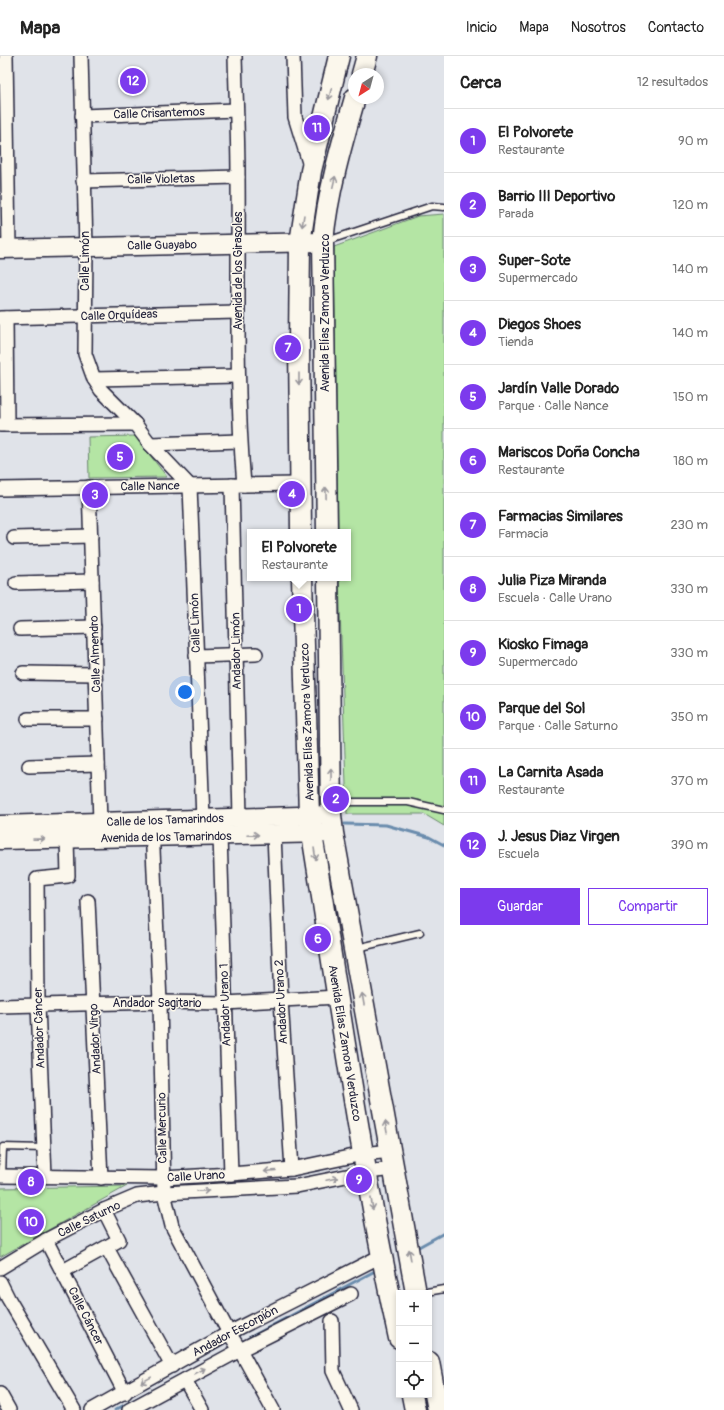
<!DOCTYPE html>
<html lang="es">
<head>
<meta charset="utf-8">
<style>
	:root { --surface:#fff; --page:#f6f6f6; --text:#222; --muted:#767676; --line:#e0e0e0; --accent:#7c3aed }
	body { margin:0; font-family:Pangolin,sans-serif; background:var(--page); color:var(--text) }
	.controls { position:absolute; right:12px; bottom:12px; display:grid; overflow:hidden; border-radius:0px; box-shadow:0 2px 6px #0003 }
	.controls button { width:36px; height:36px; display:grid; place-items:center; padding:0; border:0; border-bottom:1px solid var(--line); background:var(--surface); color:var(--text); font:20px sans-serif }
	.compass { position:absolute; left:348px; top:12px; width:36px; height:36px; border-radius:50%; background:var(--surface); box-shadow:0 2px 6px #0003; rotate:216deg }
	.you { position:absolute; left:185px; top:636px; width:14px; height:14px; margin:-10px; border:3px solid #fff; border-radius:50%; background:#1a73e8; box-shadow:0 0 0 6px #1a73e833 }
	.badge { display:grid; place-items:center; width:26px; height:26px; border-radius:50%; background:var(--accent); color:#fff; font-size:13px; font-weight:700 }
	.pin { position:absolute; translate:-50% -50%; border:2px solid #fff; box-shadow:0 1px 4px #0006 }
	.popup { position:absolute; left:247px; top:473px; width:104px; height:52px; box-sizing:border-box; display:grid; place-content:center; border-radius:0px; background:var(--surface); filter:drop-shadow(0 1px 3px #0005); font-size:13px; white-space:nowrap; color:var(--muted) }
	.popup b { font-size:15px; color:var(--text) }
	.popup::after { content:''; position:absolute; left:50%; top:100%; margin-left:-8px; border:8px solid transparent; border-top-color:var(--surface) }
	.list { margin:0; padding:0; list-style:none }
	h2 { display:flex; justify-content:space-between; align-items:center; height:52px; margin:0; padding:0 16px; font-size:17px }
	h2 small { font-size:13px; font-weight:400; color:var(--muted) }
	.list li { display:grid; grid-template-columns:26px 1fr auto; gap:12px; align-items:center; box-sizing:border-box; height:64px; padding:0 16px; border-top:1px solid var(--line) }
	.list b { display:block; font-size:15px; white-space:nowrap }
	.list p { margin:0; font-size:13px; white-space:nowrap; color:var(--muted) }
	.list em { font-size:13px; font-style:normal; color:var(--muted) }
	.actions { display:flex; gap:8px; padding:12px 16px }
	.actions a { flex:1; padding:9px 0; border:1px solid var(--accent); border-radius:0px; text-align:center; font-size:14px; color:var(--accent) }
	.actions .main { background:var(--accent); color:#fff }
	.icon { flex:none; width:22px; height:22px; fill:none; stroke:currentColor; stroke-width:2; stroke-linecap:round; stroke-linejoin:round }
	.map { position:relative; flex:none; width:444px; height:1354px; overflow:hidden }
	header { display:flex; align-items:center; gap:24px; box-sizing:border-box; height:56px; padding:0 20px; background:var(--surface); border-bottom:1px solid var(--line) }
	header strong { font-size:19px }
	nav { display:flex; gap:22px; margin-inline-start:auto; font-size:14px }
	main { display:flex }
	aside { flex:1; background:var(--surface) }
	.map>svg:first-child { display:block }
</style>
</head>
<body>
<header>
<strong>Mapa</strong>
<nav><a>Inicio</a><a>Mapa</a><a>Nosotros</a><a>Contacto</a></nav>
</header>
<main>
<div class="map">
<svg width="444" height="1354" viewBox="0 0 444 1354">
	<rect width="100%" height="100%" fill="#e0e3e9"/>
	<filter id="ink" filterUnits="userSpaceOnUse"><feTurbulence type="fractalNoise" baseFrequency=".025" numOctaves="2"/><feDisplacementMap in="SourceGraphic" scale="8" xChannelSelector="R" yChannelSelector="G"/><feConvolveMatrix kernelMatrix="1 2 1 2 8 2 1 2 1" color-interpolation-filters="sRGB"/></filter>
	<g filter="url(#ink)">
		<g fill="#b4e5a4" stroke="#6b8470">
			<path d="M444,158V770L424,758H347L339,522H348V476H338L334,191L418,160Z"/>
			<path d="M135,380L167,421L89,422L88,381Z"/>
			<path d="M127,1130L0,1201V1132Z"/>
		</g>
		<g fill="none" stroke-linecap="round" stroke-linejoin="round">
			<g stroke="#6a8cad" stroke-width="3">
				<path d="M345,768L386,769L429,781L444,789"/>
				<path d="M415,1193L444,1177"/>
				<path d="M249,1282L373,1216"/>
				<path d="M115,1354L168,1326"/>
			</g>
			<defs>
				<g id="lane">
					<path d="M327,185L432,150L444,151"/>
					<path d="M334,746H408L444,754"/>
					<path d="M357,892L420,877"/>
					<path d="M2,1120L3,1091L44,1092"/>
					<path d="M421,1237L444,1233"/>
				</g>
				<g id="street">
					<path d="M6,0L9,193"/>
					<path d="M81,0L86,191L85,298L94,323L101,334L135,368L150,388L190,430L203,763"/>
					<path d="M235,0C236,40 238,81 238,121C239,224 235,326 244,429"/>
					<path d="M293,0L295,61L311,113"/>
					<path d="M82,60L236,54"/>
					<path d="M83,125L238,121"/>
					<path d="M0,262L237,256"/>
					<path d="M6,262L7,369"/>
					<path d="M94,323L238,320"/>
					<path d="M0,369L135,368"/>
					<path d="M150,388L240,385"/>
					<path d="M232,429L240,762"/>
					<path d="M89,431L100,766"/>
					<path d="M0,433L299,428"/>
					<path d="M14,482L91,480"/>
					<path d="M16,527L92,525"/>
					<path d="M20,573L94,571"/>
					<path d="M196,600L256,598"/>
					<path d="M23,617L95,618"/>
					<path d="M28,663H97"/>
					<path d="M29,710L98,708"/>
					<path d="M152,772L160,946L164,1137L172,1170L229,1277L240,1294L273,1354"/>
					<path d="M274,778L281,944L292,1113"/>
					<path d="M220,780L231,1118"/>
					<path d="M88,845L101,1122"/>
					<path d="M0,950L160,946L225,947L338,941"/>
					<path d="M0,1120L163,1122L231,1118L292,1113L363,1098L391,1095"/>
					<path d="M45,1120L38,949L37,823L68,820L67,783"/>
					<path d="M46,1184L125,1337"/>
					<path d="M107,1192L172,1310"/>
					<path d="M0,1212L46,1184L104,1154L137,1140L164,1137L297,1130L366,1116L395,1113"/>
					<path d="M63,1215L119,1184L104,1154"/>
					<path d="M0,1226L8,1242L74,1354"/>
					<path d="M332,1265L333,1315L351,1354"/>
					<path d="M185,1324L202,1354"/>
					<path d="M0,1338L9,1354"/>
					<path d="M92,1354L229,1277L381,1200"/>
					<path d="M129,1354L240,1294L351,1238"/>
				</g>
				<g id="secondary">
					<path d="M0,193L323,186"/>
					<path d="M0,769L331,759"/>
					<path d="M0,784L325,777"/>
				</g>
				<g id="primary">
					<path d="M362,18L367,0"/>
					<path d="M301,476L299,287L300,187L311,115L339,0"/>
					<path d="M327,476L323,186C327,139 342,87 355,42"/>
					<path d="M302,522L309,759L312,778C339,946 362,1115 399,1282"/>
					<path d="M328,522L331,759L333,777L416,1237"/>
					<path d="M429,1306L438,1354"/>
					<path d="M412,1339L415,1354"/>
				</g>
			</defs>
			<use href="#lane" stroke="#22223b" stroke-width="9"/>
			<use href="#street" stroke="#22223b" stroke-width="16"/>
			<use href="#secondary" stroke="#22223b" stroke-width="21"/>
			<use href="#primary" stroke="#22223b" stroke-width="23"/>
			<use href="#lane" stroke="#fbf7ec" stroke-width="6"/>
			<use href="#street" stroke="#fbf7ec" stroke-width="13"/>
			<use href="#secondary" stroke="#fbf7ec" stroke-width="18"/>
			<use href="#primary" stroke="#fbf7ec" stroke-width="20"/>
		</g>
		<defs><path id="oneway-shaft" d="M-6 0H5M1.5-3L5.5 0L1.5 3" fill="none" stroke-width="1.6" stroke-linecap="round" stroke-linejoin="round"/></defs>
		<g stroke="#99979c">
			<use href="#oneway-shaft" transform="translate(330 38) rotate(104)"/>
			<use href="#oneway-shaft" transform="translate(334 126) rotate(-77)"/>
			<use href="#oneway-shaft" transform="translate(303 165) rotate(99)"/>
			<use href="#oneway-shaft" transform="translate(299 323) rotate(90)"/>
			<use href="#oneway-shaft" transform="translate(326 437) rotate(-91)"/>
			<use href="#oneway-shaft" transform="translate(331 718) rotate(-91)"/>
			<use href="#oneway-shaft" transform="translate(253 779) rotate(-2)"/>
			<use href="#oneway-shaft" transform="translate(39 783) rotate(-1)"/>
			<use href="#oneway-shaft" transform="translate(315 798) rotate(81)"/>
			<use href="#oneway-shaft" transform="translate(363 943) rotate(-100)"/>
			<use href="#oneway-shaft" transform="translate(386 1071) rotate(-100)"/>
			<use href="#oneway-shaft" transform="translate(270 1115) rotate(175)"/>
			<use href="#oneway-shaft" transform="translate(332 1123) rotate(-12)"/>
			<use href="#oneway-shaft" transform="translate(203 1135) rotate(-3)"/>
			<use href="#oneway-shaft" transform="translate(372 1148) rotate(80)"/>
			<use href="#oneway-shaft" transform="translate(410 1199) rotate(-100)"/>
			<use href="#oneway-shaft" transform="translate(200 1315) rotate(-28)"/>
			<use href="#oneway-shaft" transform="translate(146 1324) rotate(151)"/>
		</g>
	</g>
	<g text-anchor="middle" stroke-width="3" stroke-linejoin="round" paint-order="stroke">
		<g font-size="12" fill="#22223b" stroke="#fbf7ec">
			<text transform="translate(159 57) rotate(-2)" y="4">Calle Crisantemos</text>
			<text transform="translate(161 123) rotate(-1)" y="4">Calle Violetas</text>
			<text transform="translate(162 189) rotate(-1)" y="4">Calle Guayabo</text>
			<text transform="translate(85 205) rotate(-90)" y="4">Calle Limón</text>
			<text transform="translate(238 215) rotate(-90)" y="4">Avenida de los Girasoles</text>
			<text transform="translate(325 257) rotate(-90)" y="4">Avenida Elías Zamora Verduzco</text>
			<text transform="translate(119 259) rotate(-2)" y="4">Calle Orquídeas</text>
			<text transform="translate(150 430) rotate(-1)" y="4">Calle Nance</text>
			<text transform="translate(195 567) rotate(-92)" y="4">Calle Limón</text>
			<text transform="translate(236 595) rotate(-91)" y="4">Andador Limón</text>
			<text transform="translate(95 598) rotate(-92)" y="4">Calle Almendro</text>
			<text transform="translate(307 666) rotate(-92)" y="4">Avenida Elías Zamora Verduzco</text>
			<text transform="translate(165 764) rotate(-2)" y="4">Calle de los Tamarindos</text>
			<text transform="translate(166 781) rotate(-1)" y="4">Avenida de los Tamarindos</text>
			<text transform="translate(281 946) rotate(-93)" y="4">Andador Urano 2</text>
			<text x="157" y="951">Andador Sagitario</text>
			<text transform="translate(225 949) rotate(-92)" y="4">Andador Urano 1</text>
			<text transform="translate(39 972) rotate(-92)" y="4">Andador Cáncer</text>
			<text transform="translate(95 983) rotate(-93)" y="4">Andador Virgo</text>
			<text transform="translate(345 987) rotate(81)" y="4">Avenida Elías Zamora Verduzco</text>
			<text transform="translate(162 1072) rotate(-91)" y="4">Calle Mercurio</text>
			<text transform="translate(196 1120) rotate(-3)" y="4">Calle Urano</text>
			<text transform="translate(89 1163) rotate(-26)" y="4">Calle Saturno</text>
			<text transform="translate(86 1260) rotate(63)" y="4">Calle Cáncer</text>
			<text transform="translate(235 1275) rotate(-28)" y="4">Andador Escorpión</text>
		</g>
	</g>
</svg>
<div class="controls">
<button>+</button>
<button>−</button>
<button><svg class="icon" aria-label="locate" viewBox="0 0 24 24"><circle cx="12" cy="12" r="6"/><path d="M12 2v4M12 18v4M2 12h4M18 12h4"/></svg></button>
</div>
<svg class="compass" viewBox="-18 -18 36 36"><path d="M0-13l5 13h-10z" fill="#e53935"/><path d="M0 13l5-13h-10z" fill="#767676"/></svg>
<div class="you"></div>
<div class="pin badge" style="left:299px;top:553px">1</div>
<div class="popup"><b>El Polvorete</b>Restaurante</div>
<div class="pin badge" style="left:336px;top:743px">2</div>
<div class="pin badge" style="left:95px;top:439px">3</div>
<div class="pin badge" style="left:292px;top:438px">4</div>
<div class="pin badge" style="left:120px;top:401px">5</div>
<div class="pin badge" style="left:318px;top:883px">6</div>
<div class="pin badge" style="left:288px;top:292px">7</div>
<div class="pin badge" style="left:31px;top:1126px">8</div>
<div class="pin badge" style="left:359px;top:1124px">9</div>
<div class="pin badge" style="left:31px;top:1166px">10</div>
<div class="pin badge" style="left:317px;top:72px">11</div>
<div class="pin badge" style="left:133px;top:25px">12</div>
</div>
<aside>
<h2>Cerca<small>12 resultados</small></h2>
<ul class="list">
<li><span class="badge">1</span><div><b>El Polvorete</b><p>Restaurante</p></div><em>90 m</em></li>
<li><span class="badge">2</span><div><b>Barrio III Deportivo</b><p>Parada</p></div><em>120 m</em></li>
<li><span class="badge">3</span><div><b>Super-Sote</b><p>Supermercado</p></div><em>140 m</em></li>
<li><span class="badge">4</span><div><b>Diegos Shoes</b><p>Tienda</p></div><em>140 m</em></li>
<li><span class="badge">5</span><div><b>Jardín Valle Dorado</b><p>Parque · Calle Nance</p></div><em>150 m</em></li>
<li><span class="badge">6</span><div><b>Mariscos Doña Concha</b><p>Restaurante</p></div><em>180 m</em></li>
<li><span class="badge">7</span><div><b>Farmacias Similares</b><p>Farmacia</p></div><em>230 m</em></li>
<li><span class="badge">8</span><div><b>Julia Piza Miranda</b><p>Escuela · Calle Urano</p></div><em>330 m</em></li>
<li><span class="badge">9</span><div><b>Kiosko Fimaga</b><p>Supermercado</p></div><em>330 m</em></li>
<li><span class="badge">10</span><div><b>Parque del Sol</b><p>Parque · Calle Saturno</p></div><em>350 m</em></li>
<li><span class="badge">11</span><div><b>La Carnita Asada</b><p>Restaurante</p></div><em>370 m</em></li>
<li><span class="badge">12</span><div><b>J. Jesus Diaz Virgen</b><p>Escuela</p></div><em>390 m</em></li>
</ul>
<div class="actions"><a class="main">Guardar</a><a>Compartir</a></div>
</aside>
</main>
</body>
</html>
